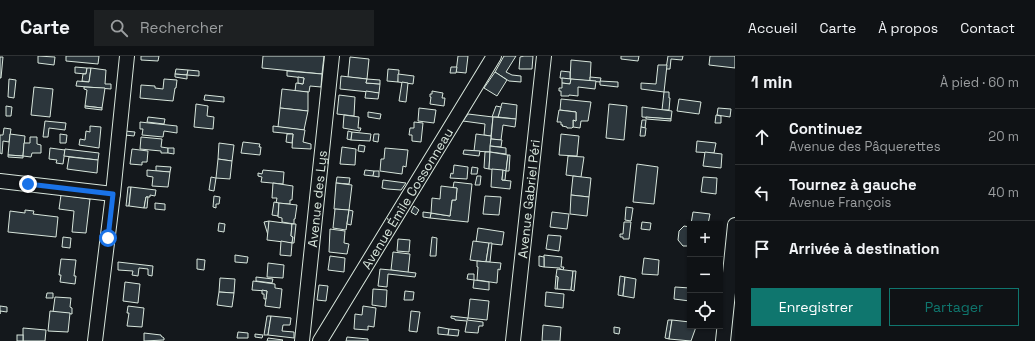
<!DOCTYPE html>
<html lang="fr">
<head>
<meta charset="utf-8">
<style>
	:root { --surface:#0f1215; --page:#1d2022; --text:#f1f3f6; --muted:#9b9ea0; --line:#2f3234; --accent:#0f766e }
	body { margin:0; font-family:"Space Grotesk",sans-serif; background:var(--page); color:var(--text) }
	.controls { position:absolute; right:12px; bottom:12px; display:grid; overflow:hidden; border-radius:0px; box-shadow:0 1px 3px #0004 }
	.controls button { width:36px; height:36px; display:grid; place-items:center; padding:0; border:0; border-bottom:1px solid var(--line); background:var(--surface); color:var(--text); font:20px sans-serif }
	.stop { position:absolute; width:12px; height:12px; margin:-9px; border:3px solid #1a73e8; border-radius:50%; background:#fff }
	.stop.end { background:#1a73e8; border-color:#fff; box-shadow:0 1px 4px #0008 }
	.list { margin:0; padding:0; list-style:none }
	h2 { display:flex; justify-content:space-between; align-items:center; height:52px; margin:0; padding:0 16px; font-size:17px }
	h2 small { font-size:13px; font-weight:400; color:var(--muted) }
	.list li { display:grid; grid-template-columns:26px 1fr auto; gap:12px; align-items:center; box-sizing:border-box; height:56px; padding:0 16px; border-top:1px solid var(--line) }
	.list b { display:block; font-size:15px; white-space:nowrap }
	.list p { margin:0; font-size:13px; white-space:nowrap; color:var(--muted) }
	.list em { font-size:13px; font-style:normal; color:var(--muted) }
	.actions { display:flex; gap:8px; padding:12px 16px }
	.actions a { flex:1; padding:9px 0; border:1px solid var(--accent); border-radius:0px; text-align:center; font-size:14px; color:var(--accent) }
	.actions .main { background:var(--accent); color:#fff }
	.icon { flex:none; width:22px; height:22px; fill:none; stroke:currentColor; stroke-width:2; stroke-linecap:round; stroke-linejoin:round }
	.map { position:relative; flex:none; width:735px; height:285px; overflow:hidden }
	header { display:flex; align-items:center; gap:24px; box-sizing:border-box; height:56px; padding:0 20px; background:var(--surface); border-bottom:1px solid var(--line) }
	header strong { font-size:19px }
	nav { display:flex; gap:22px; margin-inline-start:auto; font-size:14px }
	.search { width:280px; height:36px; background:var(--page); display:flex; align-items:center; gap:10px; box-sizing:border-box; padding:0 14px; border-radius:0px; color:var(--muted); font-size:15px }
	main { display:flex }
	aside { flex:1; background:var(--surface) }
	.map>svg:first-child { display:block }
</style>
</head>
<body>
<header>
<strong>Carte</strong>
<div class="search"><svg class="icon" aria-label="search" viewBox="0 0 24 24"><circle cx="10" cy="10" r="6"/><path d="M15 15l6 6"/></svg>Rechercher</div>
<nav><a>Accueil</a><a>Carte</a><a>À propos</a><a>Contact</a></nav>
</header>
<main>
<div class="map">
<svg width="735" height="285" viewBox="0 0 735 285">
	<rect width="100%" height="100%" fill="#14181c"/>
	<g fill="#2c363c" stroke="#d8e6dc">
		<path d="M38,0L55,1L54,9L38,7Z"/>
		<path d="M66,0H99L98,8L66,5Z"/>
		<path d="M141,0H159L158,5L141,4Z"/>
		<path d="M263,0H324L322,18L262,12Z"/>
		<path d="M458,0H468L466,17L456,16Z"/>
		<path d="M504,0H516L506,16L512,19L521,20V26L509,25L495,16Z"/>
		<path d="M524,0H533L532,13H519L520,1Z"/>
		<path d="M621,0H639L638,5L621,3Z"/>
		<path d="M668,0H683L682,4L671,3L670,13H666Z"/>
		<path d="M710,0H735V12L709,9Z"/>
		<path d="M0,1H3L1,22H0Z"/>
		<path d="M350,1L369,3L367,23L348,21Z"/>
		<path d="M571,4L591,6L590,25L570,23Z"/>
		<path d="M658,9H667L664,36L641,33V27L656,28Z"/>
		<path d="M75,11L87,12L86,18L75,17Z"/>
		<path d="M451,11H457L456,17H450Z"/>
		<path d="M87,12H91L89,26L82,25L83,18H86Z"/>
		<path d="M91,12L106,14L105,28H111V33L76,30L77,25L89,26Z"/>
		<path d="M176,13L188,14L187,19L175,18Z"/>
		<path d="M388,13L399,14L398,26L387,25Z"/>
		<path d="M188,14L199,15V20L187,19Z"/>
		<path d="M287,15L322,18L321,31L310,30L309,36L295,35L296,27L303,28L304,22L287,20Z"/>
		<path d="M561,15L570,16V23L560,22Z"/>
		<path d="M495,16L507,24L497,40L484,32Z"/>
		<path d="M175,18L187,19V23L175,21Z"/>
		<path d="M398,18L414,20L413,28L398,26Z"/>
		<path d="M341,20L367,23L366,27L380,28L379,37L340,33Z"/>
		<path d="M298,21L304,22L303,28L298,27Z"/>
		<path d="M590,21L601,22L600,26L590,25Z"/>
		<path d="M562,22L571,23L570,28L562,27Z"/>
		<path d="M9,23L16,24L14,42L8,41Z"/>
		<path d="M164,23L177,24L176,32H175L173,45L140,42L141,29L155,30V32L163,33Z"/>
		<path d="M367,23L380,24V28L366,27Z"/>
		<path d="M571,23L596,25L595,33L578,31V40L569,39V40H561V35H559V32H562V27L570,28Z"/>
		<path d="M600,25L618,26V31L600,29Z"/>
		<path d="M402,26L408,27L406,46L399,45Z"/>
		<path d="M34,31L53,33L50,61L31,59Z"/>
		<path d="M84,31L105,32L102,52L85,50L87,34L84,33Z"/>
		<path d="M282,33L308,36V55L280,52Z"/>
		<path d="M366,35L379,37L378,43L365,42Z"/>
		<path d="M432,35L443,37L442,42H445L444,50L430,48L431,41H430V38H432Z"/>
		<path d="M664,36H669V42H670L669,54H662Z"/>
		<path d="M205,39L224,41V46L204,44Z"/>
		<path d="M339,39L355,41L354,60L337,58Z"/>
		<path d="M561,43L591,46L588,65H581L580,72L573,71V64L576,65V56L560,54Z"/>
		<path d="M679,43L701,46L699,58L677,55Z"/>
		<path d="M502,47L517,49L516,63L498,61Z"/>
		<path d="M196,48L208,50L207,60L214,61L213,73L194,71Z"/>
		<path d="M609,48L627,50L624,84L606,82Z"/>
		<path d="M6,50L12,51L11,60H6Z"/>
		<path d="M85,50L102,52V54L85,52Z"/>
		<path d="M496,50L501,51L498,61H492Z"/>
		<path d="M642,51L672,55L671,63L642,61Z"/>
		<path d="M280,52L308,55L304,74L278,71Z"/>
		<path d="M419,52L436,54L434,67L418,65Z"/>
		<path d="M718,52L731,53L730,61L717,59Z"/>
		<path d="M559,54L576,56V65L573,64V71L572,72H567V71L562,70L563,69H561V66H557Z"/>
		<path d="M368,56L381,58L380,63L368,61Z"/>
		<path d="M468,58L493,61L491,80L484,79L485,68L463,65Z"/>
		<path d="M344,59L359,61L358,72H361L360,75L343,72Z"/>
		<path d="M716,59L721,60V67H715Z"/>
		<path d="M148,61L165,63L164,68L147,66Z"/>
		<path d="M493,61L516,63L515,71L503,69L501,84L491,83Z"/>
		<path d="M646,61L671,63V65L646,63Z"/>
		<path d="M642,64H646L645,72L641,71Z"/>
		<path d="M45,65L66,67L65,74L49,72L48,81H43Z"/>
		<path d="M140,66L177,70V77L164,75L163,81L142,79L143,73H140Z"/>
		<path d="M414,66L423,67L421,86L412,85V79H409L410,72H414Z"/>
		<path d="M90,70L101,71L99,92L79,89L80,83L85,84L86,75L90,76Z"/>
		<path d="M273,70L305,74L303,86L311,88V93L292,92L293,78L273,76Z"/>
		<path d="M641,71L646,72L645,80H640Z"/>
		<path d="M4,72L11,73L9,86L3,85L2,98L0,97V79H3Z"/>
		<path d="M125,75L135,76L134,80L125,79Z"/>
		<path d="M348,75L352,76L351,84L347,83Z"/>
		<path d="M352,76L371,78L370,85L351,84Z"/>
		<path d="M10,78L25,80L23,100L8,99Z"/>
		<path d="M60,78L67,79L66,87H60Z"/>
		<path d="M287,78H293L292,87L286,86Z"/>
		<path d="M374,78H379L378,86L373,85Z"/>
		<path d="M476,78L491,80L490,96L474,95Z"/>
		<path d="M561,78L579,80L577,100L559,99Z"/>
		<path d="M30,81H37V88L41,89V97H32L31,101L23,100L24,87H30Z"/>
		<path d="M141,81L162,83L161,91L168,92V97H161V95L140,93Z"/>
		<path d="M491,83L502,84L501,91L490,90Z"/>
		<path d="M697,85L716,87L714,97L696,96Z"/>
		<path d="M243,86L260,88L259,91H261L260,99L241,97Z"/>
		<path d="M219,87L234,89L232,105L218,103Z"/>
		<path d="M359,89L365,90L364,96L358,95Z"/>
		<path d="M490,90L506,92V98L490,96Z"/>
		<path d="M342,91L356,93L355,109L340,108Z"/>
		<path d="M50,92L65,94L63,108L56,107L57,104L49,103Z"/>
		<path d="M168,92H174V98L168,97Z"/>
		<path d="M385,92L408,94L406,111L403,110L402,118L380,115L381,103H384Z"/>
		<path d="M65,93L99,97L98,104L64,100Z"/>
		<path d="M132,93L148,95L147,106H142V109L130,108Z"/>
		<path d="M464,94L480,95L479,100L463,98Z"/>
		<path d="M485,96H490L489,113L484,112Z"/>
		<path d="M490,96L508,99L506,115L489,113Z"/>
		<path d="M705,96L722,98L721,112L703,110Z"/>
		<path d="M8,99L23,100V102L8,101Z"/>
		<path d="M508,99H510L509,115H506Z"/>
		<path d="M568,100L584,101L581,121L566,119Z"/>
		<path d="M69,101L98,104L97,117L67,113Z"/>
		<path d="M218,103L232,105L230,123L216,122Z"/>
		<path d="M637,108L658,111L654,148L633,146Z"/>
		<path d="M454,109L468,111L467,123L450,122L451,117L453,118Z"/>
		<path d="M156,110L171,111L170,116L156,115Z"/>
		<path d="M472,111L478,112L477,118H471Z"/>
		<path d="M492,113L503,114L502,124L511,125L510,133L491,131Z"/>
		<path d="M147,114L170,116L168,131L152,130L153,121L147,120Z"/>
		<path d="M263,114L284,116L283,128L261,126L262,121L258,120V117L262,118Z"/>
		<path d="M365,114L374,115L373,120L364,119Z"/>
		<path d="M503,114L506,115L505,124H502Z"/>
		<path d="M374,115H379V121L373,120Z"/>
		<path d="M477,120H481L480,129H475Z"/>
		<path d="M573,120L591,122L589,141L571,139Z"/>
		<path d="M211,121L216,122L214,135L209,134Z"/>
		<path d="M337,121L350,122L349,128L336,127Z"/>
		<path d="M703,121L717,122L716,138L701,136Z"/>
		<path d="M383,124L406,127L401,134L387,133L382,132Z"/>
		<path d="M454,126L472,128L468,166L430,162L431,157L450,160L452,144H456L457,132H453Z"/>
		<path d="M273,127L293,130L292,144H290V148L276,147L277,142H272Z"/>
		<path d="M336,127L352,129L349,154L334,153Z"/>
		<path d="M441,130L457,132L456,144H452L450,160L431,157L432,142L440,143Z"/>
		<path d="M128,131H131L129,150H126Z"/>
		<path d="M131,131L156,134L155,140L150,139V141H146L144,152L129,150Z"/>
		<path d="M61,139L90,143L86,177L72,176L74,155L59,153Z"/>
		<path d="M571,139L589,141L587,160L570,158Z"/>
		<path d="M214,140L220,141L219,148H216V152L213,151Z"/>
		<path d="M485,140L501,141L499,159L483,158Z"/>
		<path d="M146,141H148L147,152H144Z"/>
		<path d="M274,146L279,147L278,160L272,159Z"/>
		<path d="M155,147L165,148V154L155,153Z"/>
		<path d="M279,147L297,149L295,163H294V168L282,166V162L278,161Z"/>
		<path d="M414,150L419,154L416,159L411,156Z"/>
		<path d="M626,151L633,152L631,165L625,164Z"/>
		<path d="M335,153L349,154L346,174L333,172Z"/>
		<path d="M25,154L34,155L33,158L58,161L56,181L8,176L10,155L25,157Z"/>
		<path d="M349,154L353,155L351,169L347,168Z"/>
		<path d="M423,156L431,157L430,162L423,161Z"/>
		<path d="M552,156L569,158L567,173L550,171Z"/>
		<path d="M693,156L710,158L708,168H691Z"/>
		<path d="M269,165L268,179L264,166Z"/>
		<path d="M269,165L292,168L291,180L293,181L292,187L267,184Z"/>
		<path d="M624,166H631L629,183H623V181H620V178H623Z"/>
		<path d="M642,166L651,167L650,174L641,173Z"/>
		<path d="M219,167L225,168L224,176L218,175Z"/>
		<path d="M292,168H296L294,187H292L293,181L291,180Z"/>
		<path d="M684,170L690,171V190H683L678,184L679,175Z"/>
		<path d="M478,172L504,176L502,189L476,186Z"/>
		<path d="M330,173L345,175L344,187L349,188L347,198L329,196Z"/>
		<path d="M548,179L561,180L559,195L546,193Z"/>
		<path d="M63,181L71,182L70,192L62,191Z"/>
		<path d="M432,181L437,182L436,200H430Z"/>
		<path d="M398,183L410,184L409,196L397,195Z"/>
		<path d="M281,185L292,187L291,200L280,199Z"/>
		<path d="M473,185L489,187L486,206L470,204Z"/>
		<path d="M489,187H492L490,206H486Z"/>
		<path d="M393,196L410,198L408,217L391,214Z"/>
		<path d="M235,199L248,201L247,207L235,206Z"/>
		<path d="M544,199L562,201L561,211H564L563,214H560V212L544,211Z"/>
		<path d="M330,200L345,202L344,216L328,214Z"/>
		<path d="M539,200L544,201V211L539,210Z"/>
		<path d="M644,202L659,204L658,219L642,218Z"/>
		<path d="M61,203L76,204L74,220H76L75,228L60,226L61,219H59Z"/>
		<path d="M197,203L205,204L204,214L197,213Z"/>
		<path d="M477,205L501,207L500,214L498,213L497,227L477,224L478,211H477Z"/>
		<path d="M118,206L153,210L152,220L148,219V213L139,212L138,220L132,219L133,215L118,214Z"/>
		<path d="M268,207L284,209L283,222L267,221Z"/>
		<path d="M380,213L391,214L416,217L415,221L388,218L387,231L378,230Z"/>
		<path d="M557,213L573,215L571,234L557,233L558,221L556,220Z"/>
		<path d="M573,215H576L574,235L571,234Z"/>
		<path d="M468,218H474V224L467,223Z"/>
		<path d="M556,220L558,221L557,233H555Z"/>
		<path d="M620,220L625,221L623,240L618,239Z"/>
		<path d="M256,221L273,223L272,227L256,225Z"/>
		<path d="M625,221L636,223L634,242L623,240Z"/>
		<path d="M220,222L235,223L234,237L219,236Z"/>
		<path d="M474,224L489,226V234L473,232Z"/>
		<path d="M253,225L275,228V232L282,233L280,252L265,250L267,235L252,234Z"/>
		<path d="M125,226L140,228L138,247L123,245Z"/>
		<path d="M319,229L328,230L326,245L317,244Z"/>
		<path d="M675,231L690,232V245L674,243Z"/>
		<path d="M373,233L387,234L386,251L372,249Z"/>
		<path d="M262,234L267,235L266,243H264V238H262Z"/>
		<path d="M405,235L414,236L413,244H404Z"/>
		<path d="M219,236L234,237L232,251L217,249Z"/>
		<path d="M546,236L564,238L563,252L545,250Z"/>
		<path d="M47,237H53V242H46Z"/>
		<path d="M55,241L71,242L70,251L72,252V258L53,256Z"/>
		<path d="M470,243L489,245L487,264L468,262Z"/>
		<path d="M0,250L7,251V256L0,255V258Z"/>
		<path d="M128,250L144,252L142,271L127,270L129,257H127Z"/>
		<path d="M363,250L376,252L374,271L368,270V274L354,273L355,258L362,259Z"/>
		<path d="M50,255L70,257L68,276L48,275Z"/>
		<path d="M411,255L420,256L417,276L409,275Z"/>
		<path d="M267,260H271L268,279H264Z"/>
		<path d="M271,260L291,262L290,269H283L282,275L294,276V282L268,279Z"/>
		<path d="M451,260L468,262L467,264L483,266V270H479L478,277L465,276L467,265L455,264V263L451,262Z"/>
		<path d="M668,264H672L669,283L665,282Z"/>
		<path d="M672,264L690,266V270L696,271L691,285L669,283Z"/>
		<path d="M543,269L561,271L560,285H542Z"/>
		<path d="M438,271L449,273L448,279L438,278Z"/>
		<path d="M614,271L620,272L619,278L614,277Z"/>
		<path d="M23,272L46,274L45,285H23Z"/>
		<path d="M449,273L459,274L458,280L448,279Z"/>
		<path d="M238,276L248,277V282H237Z"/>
		<path d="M144,277L161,279V280L164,282V284L144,285Z"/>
		<path d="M255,278L263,279L262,282L255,281Z"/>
		<rect x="17" y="279" width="6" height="6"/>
		<path d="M347,281L368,283V285H346Z"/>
		<path d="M268,282L283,284L282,285H267Z"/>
	</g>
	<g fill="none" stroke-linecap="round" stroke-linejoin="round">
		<defs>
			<g id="minor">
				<path d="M0,125L113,138"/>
				<path d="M95,285L113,138L127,0"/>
				<path id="s1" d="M302,285L332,0"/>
				<path id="s2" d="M320,285L494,0"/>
				<path id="s3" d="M513,285L544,0"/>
				<path d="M723,285L735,169"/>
			</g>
		</defs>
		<use href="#minor" stroke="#d8e6dc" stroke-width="16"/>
		<use href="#minor" stroke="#14181c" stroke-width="14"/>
	</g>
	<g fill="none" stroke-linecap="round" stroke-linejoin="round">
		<path stroke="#1a73e8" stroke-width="5" d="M28,128L113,138L108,182"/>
	</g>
	<g text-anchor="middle" stroke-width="3" stroke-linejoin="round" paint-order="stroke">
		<g font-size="13" fill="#d8e6dc" stroke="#14181c">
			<text dy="5" stroke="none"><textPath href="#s2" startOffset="167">Avenue Émile Cossonneau</textPath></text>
			<text dy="5" stroke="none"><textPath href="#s3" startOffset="143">Avenue Gabriel Péri</textPath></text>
			<text dy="5" stroke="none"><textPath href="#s1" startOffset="143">Avenue des Lys</textPath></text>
		</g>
	</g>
</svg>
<div class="controls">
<button>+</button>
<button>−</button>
<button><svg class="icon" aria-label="locate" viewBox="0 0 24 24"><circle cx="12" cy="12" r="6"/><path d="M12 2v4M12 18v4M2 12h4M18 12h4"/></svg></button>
</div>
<div class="stop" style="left:108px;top:182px"></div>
<div class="stop end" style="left:28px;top:128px"></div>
</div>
<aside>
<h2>1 min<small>À pied · 60 m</small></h2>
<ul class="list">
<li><svg class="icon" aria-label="ahead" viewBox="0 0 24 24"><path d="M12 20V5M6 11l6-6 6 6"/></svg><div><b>Continuez</b><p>Avenue des Pâquerettes</p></div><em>20 m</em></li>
<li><svg class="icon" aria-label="left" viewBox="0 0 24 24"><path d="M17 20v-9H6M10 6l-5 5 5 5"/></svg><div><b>Tournez à gauche</b><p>Avenue François</p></div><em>40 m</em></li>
<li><svg class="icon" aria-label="arrive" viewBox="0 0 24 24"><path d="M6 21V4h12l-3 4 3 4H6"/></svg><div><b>Arrivée à destination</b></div></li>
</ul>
<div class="actions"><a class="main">Enregistrer</a><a>Partager</a></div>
</aside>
</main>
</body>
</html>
